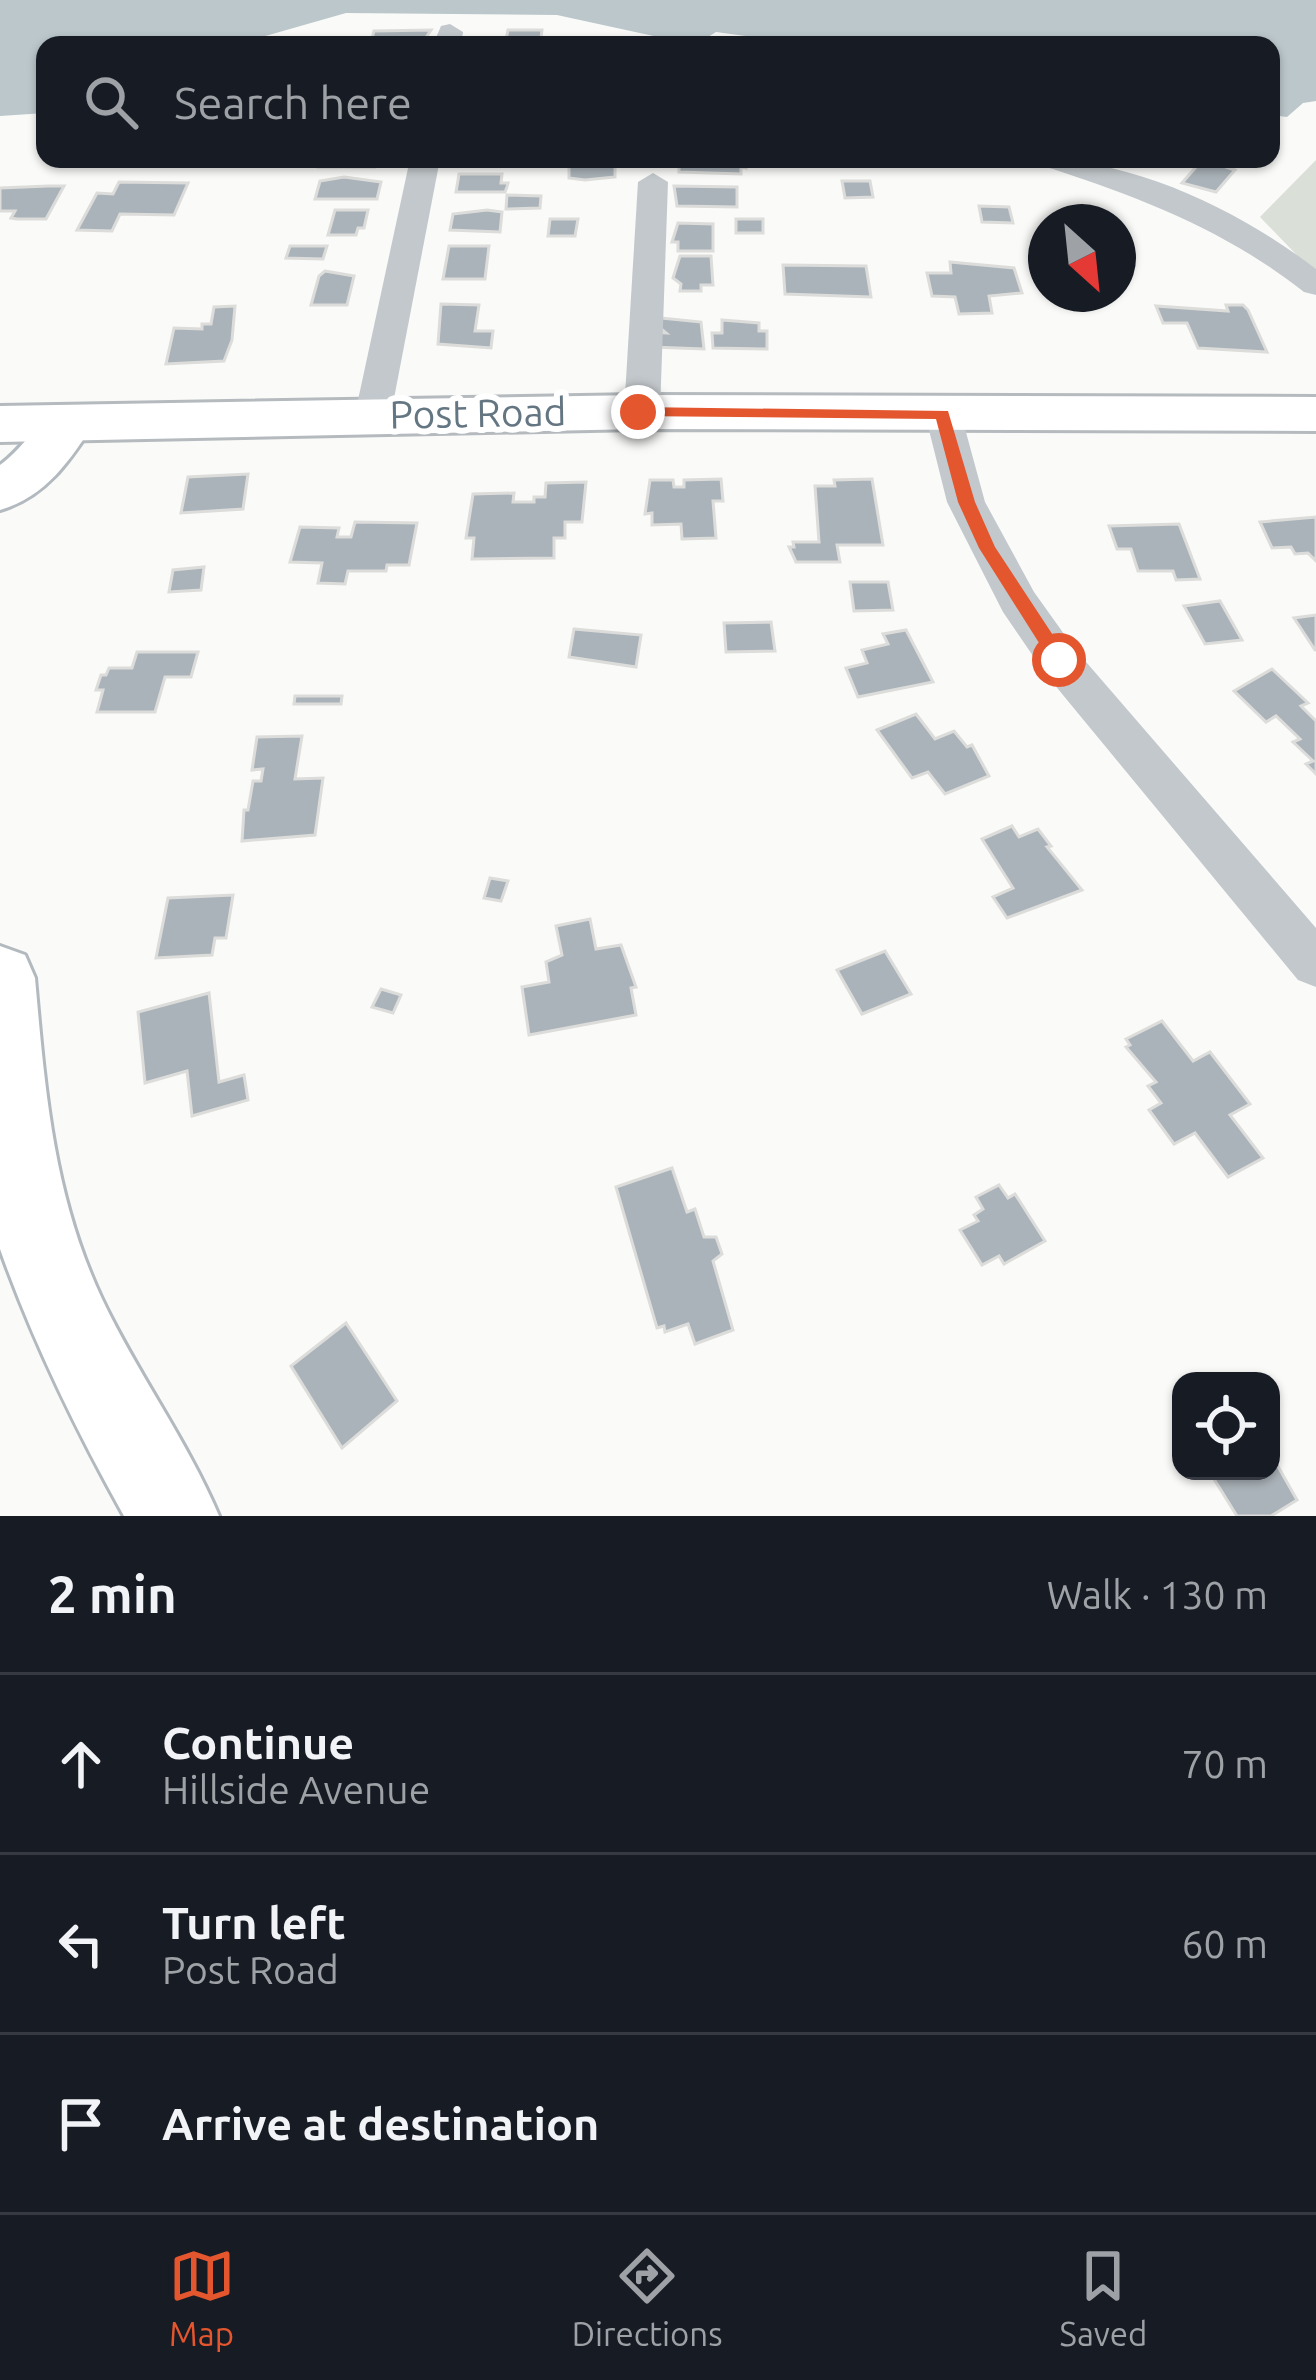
<!DOCTYPE html>
<html lang="en">
<head>
<meta charset="utf-8">
<style>
	:root { --surface:#171b24; --page:#20242c; --text:#f1f3f6; --muted:#9ea1a6; --line:#363941; --accent:#e4572e }
	body { margin:0; font-family:Ubuntu,sans-serif; background:var(--page); color:var(--text) }
	.controls { position:absolute; right:36px; bottom:36px; display:grid; overflow:hidden; border-radius:24px; box-shadow:0 3px 9px #0004 }
	.controls button { width:108px; height:108px; display:grid; place-items:center; padding:0; border:0; border-bottom:3px solid var(--line); background:var(--surface); color:var(--text); font:60px sans-serif }
	.compass { position:absolute; left:1028px; top:204px; width:108px; height:108px; border-radius:50%; background:var(--surface); box-shadow:0 3px 9px #0004; rotate:153deg }
	.stop { position:absolute; width:36px; height:36px; margin:-27px; border:9px solid #e4572e; border-radius:50%; background:#fff }
	.stop.end { background:#e4572e; border-color:#fff; box-shadow:0 3px 12px #0008 }
	.list { margin:0; padding:0; list-style:none }
	h2 { display:flex; justify-content:space-between; align-items:center; height:156px; margin:0; padding:0 48px; font-size:51px }
	h2 small { font-size:39px; font-weight:400; color:var(--muted) }
	.list li { display:grid; grid-template-columns:78px 1fr auto; gap:36px; align-items:center; box-sizing:border-box; height:180px; padding:0 48px; border-top:3px solid var(--line) }
	.list b { display:block; font-size:45px; white-space:nowrap }
	.list p { margin:0; font-size:39px; white-space:nowrap; color:var(--muted) }
	.list em { font-size:39px; font-style:normal; color:var(--muted) }
	.icon { flex:none; width:66px; height:66px; fill:none; stroke:currentColor; stroke-width:2; stroke-linecap:round; stroke-linejoin:round }
	.map { position:relative; flex:none; width:1316px; height:1516px; overflow:hidden }
	.search { position:absolute; background:var(--surface); box-shadow:0 3px 9px #0004; left:36px; right:36px; top:36px; height:132px; display:flex; align-items:center; gap:30px; box-sizing:border-box; padding:0 42px; border-radius:24px; color:var(--muted); font-size:45px }
	.sheet { height:696px; background:var(--surface) }
	nav { display:flex; justify-content:space-around; align-items:center; box-sizing:border-box; height:168px; border-top:3px solid var(--line); background:var(--surface); font-size:33px; color:var(--muted) }
	nav a { display:grid; justify-items:center; gap:6px }
	nav .on { color:var(--accent) }
	.map>svg:first-child { display:block }
</style>
</head>
<body>
<div class="map">
<svg width="1316" height="1516" viewBox="0 0 1316 1516">
	<rect width="100%" height="100%" fill="#fafaf8"/>
	<path fill="#dadfd7" d="M1316,160V275L1260,217Z"/>
	<path fill="#bbc7cb" d="M0,0H1316V101L1303,103L1287,117L1271,115V45H756L753,37L716,32L695,45L557,15L346,13L234,45H45V113L0,116Z"/>
	<g fill="#aab3b9" stroke="#dcdcda" stroke-width="3">
		<path d="M431,30L421,45L371,42L374,31Z"/>
		<path d="M508,30H542L540,45H505Z"/>
		<path d="M318,159H376L375,167H318Z"/>
		<path d="M562,159H621V163H615V177L585,180L569,178V164H562Z"/>
		<path d="M670,159H746V168L741,167V174L679,172V165H670Z"/>
		<path d="M1203,159L1235,170L1216,192L1182,183Z"/>
		<path d="M459,174H502L501,183H508L507,187L505,192H456Z"/>
		<path d="M344,177L381,182L377,199H315L320,181Z"/>
		<path d="M842,181H870L873,197L845,198Z"/>
		<path d="M119,182L188,183L174,215L120,214L112,231L77,230L97,193L113,194Z"/>
		<path d="M48,186H64L46,219H17L11,218L15,211H0V188Z"/>
		<path d="M674,186L737,187V207L677,206Z"/>
		<path d="M507,195L541,196L540,208L506,209Z"/>
		<path d="M979,206L1009,207L1013,223L982,222Z"/>
		<path d="M335,210H368L364,228H358L356,235H328Z"/>
		<path d="M487,210L502,212L500,232L450,230L453,214Z"/>
		<path d="M550,219H578L575,236H548Z"/>
		<rect x="736" y="219" width="27" height="14"/>
		<path d="M678,223L713,224V251H678V242H672Z"/>
		<path d="M290,246H327L323,259L286,258Z"/>
		<path d="M449,246H489L485,279H443Z"/>
		<path d="M680,256H711L713,285H701V291H680L681,284L673,278Z"/>
		<path d="M950,262L1014,268L1022,293L989,296L992,313L959,314L955,297L932,296L927,273H951Z"/>
		<path d="M783,265L866,266L871,297L785,294Z"/>
		<path d="M325,271L354,276L347,305H311L319,276Z"/>
		<path d="M441,304L479,305L475,331H493L491,348L438,344Z"/>
		<path d="M1226,305H1243L1248,310L1267,352L1198,348L1187,323H1163L1156,306L1228,311Z"/>
		<path d="M235,306L232,340L224,361L166,364L174,328L202,329V324H211L214,307Z"/>
		<path d="M661,318L701,322L704,349L652,347V332L666,333L660,328Z"/>
		<path d="M722,320L759,323V331H767V349L713,348L712,333H722Z"/>
		<path d="M248,474L243,509L181,513L188,477Z"/>
		<path d="M721,479L723,501H713L716,538L682,539L681,524L652,525V513L645,514L650,480H673L674,487H684V480Z"/>
		<path d="M872,479L883,545H837L840,562H796L789,547H794L793,542H819L815,486H835L834,480Z"/>
		<path d="M586,482L582,522H565V538H554V558L472,559L474,538H466L473,494L514,493L513,502H534V497H545L546,483Z"/>
		<path d="M1316,517V561L1308,553L1295,554L1291,547L1272,548L1260,522Z"/>
		<path d="M355,522L417,523L409,565H387L386,571H348L345,584L318,583L322,563L290,562L300,527L339,528L337,537H351Z"/>
		<path d="M1179,524L1200,579L1176,580L1173,571H1138L1131,549H1117L1109,526Z"/>
		<path d="M204,567L201,590L169,592L173,570Z"/>
		<path d="M850,582H888L893,610L854,611Z"/>
		<path d="M1220,601L1242,640L1205,644L1184,606Z"/>
		<path d="M1316,615V650H1315L1294,618Z"/>
		<path d="M771,622L775,651L726,652L724,623Z"/>
		<path d="M574,629L641,635L636,667L569,657Z"/>
		<path d="M906,630L933,682L858,697L846,668L867,663L862,650L888,644L883,634Z"/>
		<path d="M137,652H198L191,677H165L155,712H97L103,690H96L101,675H106L109,668H132Z"/>
		<path d="M1272,669L1308,703L1301,706L1316,721V774L1306,764L1313,761L1293,742L1300,739L1276,716L1266,722L1234,691Z"/>
		<path d="M295,696H342L341,704H294Z"/>
		<path d="M916,714L935,739L954,731L967,747L972,745L989,776L945,794L928,772L912,778L877,730Z"/>
		<path d="M302,736L295,779L323,778L315,835L242,841L244,810H248L253,781H261L263,769L252,770L257,737Z"/>
		<path d="M1012,826L1019,837L1038,829L1051,846L1047,847L1082,890L1007,918L993,897L1013,888L982,839Z"/>
		<path d="M490,878L508,881L501,901L484,898Z"/>
		<path d="M233,895L226,938H215L212,955L156,958L168,898Z"/>
		<path d="M590,919L596,949L621,945L636,987L631,988L636,1015L529,1035L522,987L549,982L546,962L562,955L556,926Z"/>
		<path d="M885,951L911,994L862,1014L837,970Z"/>
		<path d="M381,989L401,995L393,1013L372,1007Z"/>
		<path d="M209,993L219,1082L244,1075L248,1100L192,1116L187,1071L145,1083L138,1012Z"/>
		<path d="M1162,1021L1193,1061L1210,1052L1250,1104L1230,1115L1263,1158L1228,1177L1195,1133L1174,1144L1149,1110L1161,1103L1148,1086L1156,1082L1126,1047L1130,1045L1126,1039Z"/>
		<path d="M672,1168L687,1212L695,1209L704,1237H716L722,1254L713,1261L733,1330L695,1344L688,1324L665,1332L664,1326L657,1328L616,1187Z"/>
		<path d="M999,1185L1008,1198L1015,1194L1045,1241L1004,1264L999,1256L982,1265L960,1230L978,1221L974,1215L983,1209L976,1197Z"/>
		<path d="M346,1323L397,1401L342,1448L291,1366Z"/>
		<path d="M1271,1454L1297,1500L1271,1516H1237L1209,1471H1271Z"/>
	</g>
	<g fill="none" stroke-linecap="round" stroke-linejoin="round">
		<defs>
			<g id="secondary">
				<path d="M69,405L87,410L95,422C70,460 46,497 0,510V465C26,447 41,413 69,405Z"/>
				<path d="M0,946L25,955L35,978C45,1090 53,1195 102,1299C137,1373 187,1440 219,1516H124C76,1430 33,1342 0,1249Z"/>
			</g>
			<path id="primary" d="M638,395L1316,397V431L638,429L0,442V406Z"/>
		</defs>
		<use href="#secondary" stroke="#b3babf" stroke-width="6"/>
		<use href="#primary" stroke="#b5babe" stroke-width="6"/>
		<g fill="#c3c8cc" fill-rule="evenodd">
			<path d="M450,24L463,32L461,45H433L441,26Z"/>
			<path d="M410,159H440L391,414L386,422H360L355,414Z"/>
			<path d="M1036,159C1134,159 1239,210 1316,269V295L1304,292C1224,229 1137,196 1040,165Z"/>
			<path d="M653,173L668,182L660,412L655,420H629L624,412L638,182Z"/>
			<path d="M943,402L956,406L961,414L985,502L1034,592L1074,648L1316,928V987L1298,980L1044,672L1003,612L947,502L925,414L930,406Z"/>
		</g>
		<use href="#secondary" fill="#fff" fill-rule="evenodd"/>
		<use href="#primary" fill="#fff" fill-rule="evenodd"/>
	</g>
	<path fill="#e4572e" d="M638,407L948,411L975,502L995,547L1066,655V665H1053L979,548L958,502L936,419L632,416V408Z"/>
	<g text-anchor="middle" stroke-width="12" stroke-linejoin="round" paint-order="stroke">
		<g font-size="39" fill="#657683" stroke="#fff">
			<text transform="translate(478 413) rotate(-1)" y="14">Post Road</text>
		</g>
	</g>
</svg>
<div class="controls">
<button><svg class="icon" aria-label="locate" viewBox="0 0 24 24"><circle cx="12" cy="12" r="6"/><path d="M12 2v4M12 18v4M2 12h4M18 12h4"/></svg></button>
</div>
<svg class="compass" viewBox="-18 -18 36 36"><path d="M0-13l5 13h-10z" fill="#e53935"/><path d="M0 13l5-13h-10z" fill="#9ea1a6"/></svg>
<div class="stop" style="left:1059px;top:660px"></div>
<div class="stop end" style="left:638px;top:412px"></div>
<div class="search"><svg class="icon" aria-label="search" viewBox="0 0 24 24"><circle cx="10" cy="10" r="6"/><path d="M15 15l6 6"/></svg>Search here</div>
</div>
<section class="sheet">
<h2>2 min<small>Walk · 130 m</small></h2>
<ul class="list">
<li><svg class="icon" aria-label="ahead" viewBox="0 0 24 24"><path d="M12 20V5M6 11l6-6 6 6"/></svg><div><b>Continue</b><p>Hillside Avenue</p></div><em>70 m</em></li>
<li><svg class="icon" aria-label="left" viewBox="0 0 24 24"><path d="M17 20v-9H6M10 6l-5 5 5 5"/></svg><div><b>Turn left</b><p>Post Road</p></div><em>60 m</em></li>
<li><svg class="icon" aria-label="arrive" viewBox="0 0 24 24"><path d="M6 21V4h12l-3 4 3 4H6"/></svg><div><b>Arrive at destination</b></div></li>
</ul>
</section>
<nav>
<a class="on"><svg class="icon" aria-label="map" viewBox="0 0 24 24"><path d="M3 6l6-2 6 2 6-2v14l-6 2-6-2-6 2zM9 4v14M15 6v14"/></svg>Map</a>
<a><svg class="icon" aria-label="directions" viewBox="0 0 24 24"><path d="M12 3l9 9-9 9-9-9zM9 14v-3h6M13 9l2 2-2 2"/></svg>Directions</a>
<a><svg class="icon" aria-label="saved" viewBox="0 0 24 24"><path d="M7 4h10v16l-5-4-5 4z"/></svg>Saved</a>
</nav>
</body>
</html>
